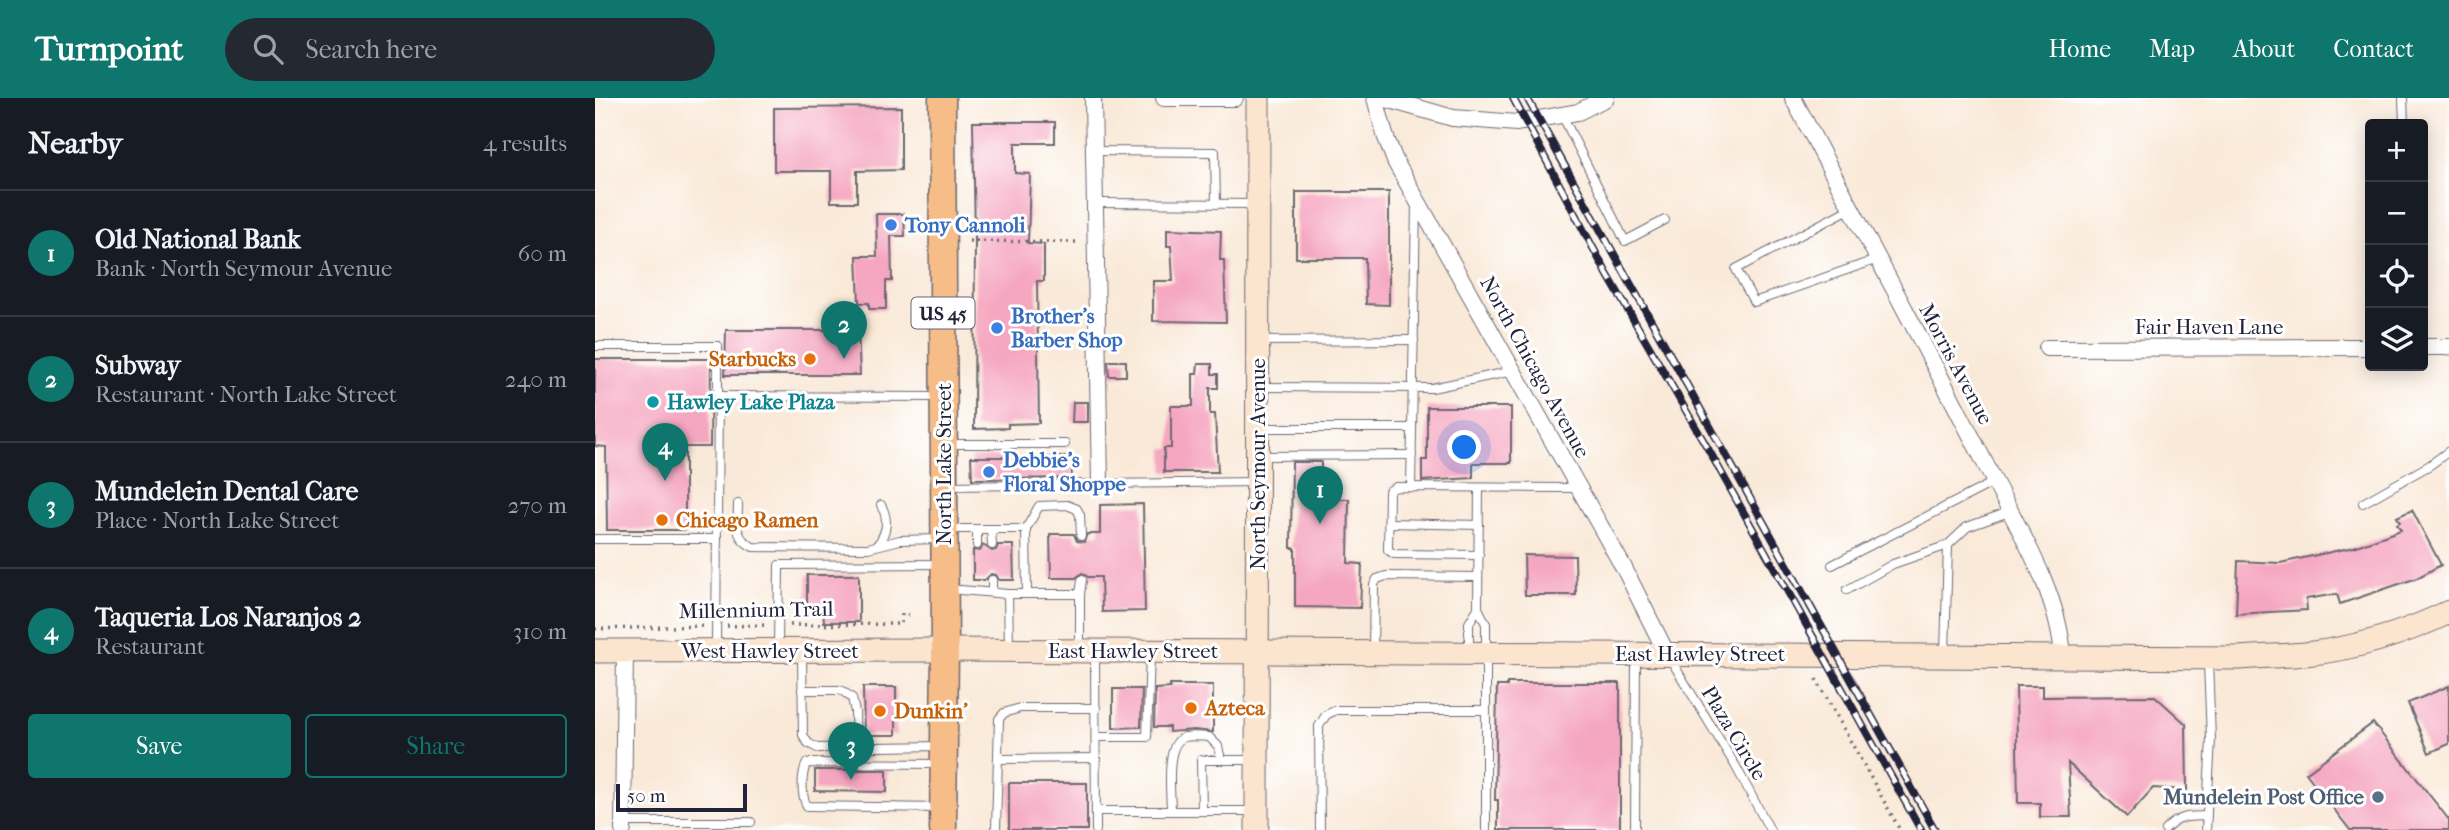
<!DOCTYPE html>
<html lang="en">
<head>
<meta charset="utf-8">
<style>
	:root { --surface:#171b24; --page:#242831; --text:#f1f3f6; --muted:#9ea1a6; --line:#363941; --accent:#0f766e }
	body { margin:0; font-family:"IM FELL French Canon",serif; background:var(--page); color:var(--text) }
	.controls { position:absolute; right:21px; top:21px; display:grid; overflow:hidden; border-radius:7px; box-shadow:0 4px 18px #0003 }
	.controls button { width:63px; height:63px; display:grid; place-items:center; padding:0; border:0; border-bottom:2px solid var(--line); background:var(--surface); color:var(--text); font:35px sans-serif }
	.scale { position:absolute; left:21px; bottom:18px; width:131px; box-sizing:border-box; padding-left:7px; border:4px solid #22223b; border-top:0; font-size:19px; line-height:24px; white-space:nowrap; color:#22223b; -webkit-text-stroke:5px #fff; paint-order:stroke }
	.you { position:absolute; left:870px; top:350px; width:24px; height:24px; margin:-18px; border:5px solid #fff; border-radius:50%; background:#1a73e8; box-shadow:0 0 0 10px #1a73e833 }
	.badge { display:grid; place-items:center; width:46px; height:46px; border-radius:50%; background:var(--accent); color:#fff; font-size:23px; font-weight:700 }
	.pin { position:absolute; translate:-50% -58px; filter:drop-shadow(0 2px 4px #0008) }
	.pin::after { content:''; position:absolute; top:37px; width:24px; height:21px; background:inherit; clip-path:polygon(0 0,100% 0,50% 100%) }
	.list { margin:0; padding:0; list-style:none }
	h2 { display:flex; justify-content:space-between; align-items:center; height:91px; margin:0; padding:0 28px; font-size:30px }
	h2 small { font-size:23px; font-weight:400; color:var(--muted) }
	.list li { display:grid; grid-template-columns:46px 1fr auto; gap:21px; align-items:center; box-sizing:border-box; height:126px; padding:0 28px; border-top:2px solid var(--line) }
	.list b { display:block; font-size:26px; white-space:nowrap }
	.list p { margin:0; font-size:23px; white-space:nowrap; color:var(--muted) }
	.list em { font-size:23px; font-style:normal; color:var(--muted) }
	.actions { display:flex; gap:14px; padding:21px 28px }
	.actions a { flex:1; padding:16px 0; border:2px solid var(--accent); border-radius:7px; text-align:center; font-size:24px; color:var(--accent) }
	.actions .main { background:var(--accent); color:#fff }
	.icon { flex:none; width:38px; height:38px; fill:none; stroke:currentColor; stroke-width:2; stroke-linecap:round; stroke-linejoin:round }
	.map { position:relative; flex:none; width:1854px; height:732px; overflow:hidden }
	header { display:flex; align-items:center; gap:42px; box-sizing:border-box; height:98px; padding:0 35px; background:var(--accent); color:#fff }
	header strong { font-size:33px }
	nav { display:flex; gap:38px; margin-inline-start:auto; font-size:24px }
	.search { width:490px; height:63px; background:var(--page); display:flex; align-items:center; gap:18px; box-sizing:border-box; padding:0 24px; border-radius:38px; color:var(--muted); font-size:26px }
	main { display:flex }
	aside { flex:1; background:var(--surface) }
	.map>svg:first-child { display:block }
</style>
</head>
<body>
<header>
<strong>Turnpoint</strong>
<div class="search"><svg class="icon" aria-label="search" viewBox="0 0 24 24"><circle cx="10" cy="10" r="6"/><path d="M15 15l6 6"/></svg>Search here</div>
<nav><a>Home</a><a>Map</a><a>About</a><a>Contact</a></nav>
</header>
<main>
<aside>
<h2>Nearby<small>4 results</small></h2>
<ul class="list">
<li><span class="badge">1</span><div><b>Old National Bank</b><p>Bank · North Seymour Avenue</p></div><em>60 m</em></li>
<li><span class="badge">2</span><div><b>Subway</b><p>Restaurant · North Lake Street</p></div><em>240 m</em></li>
<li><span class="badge">3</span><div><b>Mundelein Dental Care</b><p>Place · North Lake Street</p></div><em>270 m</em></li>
<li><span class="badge">4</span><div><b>Taqueria Los Naranjos 2</b><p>Restaurant</p></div><em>310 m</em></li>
</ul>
<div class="actions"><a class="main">Save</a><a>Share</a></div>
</aside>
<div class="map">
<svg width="1854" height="732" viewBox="0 0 1854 732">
	<rect width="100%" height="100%" fill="#fff"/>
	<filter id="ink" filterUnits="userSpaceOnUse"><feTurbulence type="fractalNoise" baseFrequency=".0143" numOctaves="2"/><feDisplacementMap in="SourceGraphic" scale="14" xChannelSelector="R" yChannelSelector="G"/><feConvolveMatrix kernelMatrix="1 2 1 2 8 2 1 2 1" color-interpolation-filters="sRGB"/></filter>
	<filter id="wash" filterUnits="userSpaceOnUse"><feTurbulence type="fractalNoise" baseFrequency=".00686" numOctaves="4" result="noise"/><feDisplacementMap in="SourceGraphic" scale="28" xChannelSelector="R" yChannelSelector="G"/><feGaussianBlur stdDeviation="1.57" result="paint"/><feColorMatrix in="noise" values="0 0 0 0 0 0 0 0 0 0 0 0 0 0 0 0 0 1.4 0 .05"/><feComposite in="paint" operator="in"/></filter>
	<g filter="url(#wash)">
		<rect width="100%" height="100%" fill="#f9e9d8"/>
		<g id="blocks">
			<g fill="#f5a6c0">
				<path d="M306,9V72L262,73V104H236V73H179V10Z"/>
				<path d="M378,24H460V45H420V75L435,76L433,145L449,146V183H442L444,325L413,326V330L379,331L380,141Z"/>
				<path d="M701,94H794V207L771,206L770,160H701Z"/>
				<path d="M281,116H309L310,138H296L297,183H291V211H274V205H264L262,158H282Z"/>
				<path d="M572,131L626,133L625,162H629L631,224L558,223V183H578L576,148H572Z"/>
				<path d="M131,232H263L265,277H130Z"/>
				<path d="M0,261H116L115,349H90V432H12L11,349L0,348Z"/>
				<path d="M513,263H531V278H514Z"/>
				<path d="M603,266H617V276H623V290H615V316H620L623,374H569V350H576V308H598V276H602Z"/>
				<path d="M478,304H493V324H477Z"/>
				<path d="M832,309H916V365H878V380L827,383V362H832Z"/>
				<path d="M376,359H476L477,380L377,381Z"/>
				<path d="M697,364H726V401H754L753,465L767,466L765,510L700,509V450H696Z"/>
				<path d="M548,406L550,513L507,514L506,479H493L487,475L481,480H456L455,436H479L482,443L489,444L492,436H505V407Z"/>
				<path d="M1817,412L1846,467L1822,480L1745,506L1742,496L1711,501L1712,512L1641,516L1643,463L1685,465L1759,449L1806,432L1802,426L1805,424L1802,419Z"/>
				<path d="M388,447L397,453L401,452L403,447H418L419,482H404L401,477L396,476L390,482H378V452L385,453Z"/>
				<path d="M929,457L980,458L981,497H930Z"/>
				<path d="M212,477H264V524H229L228,510H212Z"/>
				<path d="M912,585H1025V732H903V702H900L902,588H912Z"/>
				<path d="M575,587H618V634L599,632L574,634V629H559L560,591L575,590Z"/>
				<path d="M1421,588H1448V599L1560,598L1591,626L1592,692L1558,690L1532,719L1473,665L1476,719H1445V705H1423Z"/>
				<path d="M1854,588V646L1834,655L1813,605Z"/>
				<path d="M268,589H301V637H269Z"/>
				<path d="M518,591H547L546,629L518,630Z"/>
				<path d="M1778,625L1854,722V732H1755L1711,675Z"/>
				<path d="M220,672H292V694L220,693Z"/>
				<rect x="414" y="685" width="78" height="47"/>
			</g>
		</g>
	</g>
	<g filter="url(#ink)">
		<use href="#blocks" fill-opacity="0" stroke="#6d6872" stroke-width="2"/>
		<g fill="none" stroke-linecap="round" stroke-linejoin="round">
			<defs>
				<g id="lane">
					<path d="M1808,0L1809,26"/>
					<path d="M967,17L1030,143L1070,122"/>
					<path d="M499,53L620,54L621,106"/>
					<path d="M500,105L661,106"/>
					<path d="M1256,110L1141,171L1159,204L1283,161"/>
					<path d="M666,243L819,242"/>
					<path d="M0,248H123V298"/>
					<path d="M664,289L837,290L918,273"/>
					<path d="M666,330H817"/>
					<path d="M351,346H470"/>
					<path d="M666,358L817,357"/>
					<path d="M352,388L661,384"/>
					<path d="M816,389L821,106"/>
					<path d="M884,390L883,510L891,526V732"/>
					<path d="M1768,405L1835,367L1854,353"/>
					<path d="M143,406C143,427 138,439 158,449L273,450L305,442L345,441"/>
					<path d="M794,425L884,427"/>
					<path d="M352,431H431L432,496"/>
					<path d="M382,431V447"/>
					<path d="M396,431L397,447"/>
					<path d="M431,431L444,408L472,407L482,411L485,417L486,438"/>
					<path d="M0,441H122"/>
					<path d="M282,447C292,435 294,421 286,407"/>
					<path d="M1353,447L1372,429L1414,414"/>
					<path d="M884,457L799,456L793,452L794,393L801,389L982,390"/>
					<path d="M1237,467L1399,384"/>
					<path d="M397,482V494"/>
					<path d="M353,491L413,496"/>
					<path d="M1252,492L1298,466L1353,447L1350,556"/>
					<path d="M485,496L487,482"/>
					<path d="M121,549L123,298L345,299"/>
					<path d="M414,549L413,496H485V550"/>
					<path d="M183,550L184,467L347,466"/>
					<path d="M874,553V525L883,510"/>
					<path d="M778,554L779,487L782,481L791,478L883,479"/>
					<path d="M207,555L208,637L213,645L222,650L346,648"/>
					<path d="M500,556L501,732"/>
					<path d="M1074,559L1140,667L1175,732"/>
					<path d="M207,592H246L257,600L260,614L261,649"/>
					<path d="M501,639H552L555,557"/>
					<path d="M403,661L501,660"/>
					<path d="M346,710L212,708C206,698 206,675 212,665L346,666"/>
					<path d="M501,713H660"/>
					<path d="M576,713C576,695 569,644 590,639C597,637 607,639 614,639L623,648L626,662"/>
					<path d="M607,713L606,662H660"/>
					<path d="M28,724H156"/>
					<path d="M401,732L404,621L409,615L425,610H501"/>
					<path d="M725,732L724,628L731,617L741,612H891"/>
					<path d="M1040,732L1041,559"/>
					<path d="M1570,732C1583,718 1593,718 1612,718"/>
					<path d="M1611,732L1616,641L1613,564"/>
				</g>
				<g id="street">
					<path d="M498,0L505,386"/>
					<path d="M569,0H640"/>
					<path d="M780,0L790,37L800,63L1030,472L1072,556"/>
					<path d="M788,0L858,20L922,25L983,14L1011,0"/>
					<path d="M1198,0C1262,122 1328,244 1391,367C1421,427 1463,491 1468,558"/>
					<path d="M1828,249H1854"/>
					<path d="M1452,250L1775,249"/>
					<path d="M28,732L30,553"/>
				</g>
				<g id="secondary">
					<path d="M0,553L350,552L1645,560C1666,558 1688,558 1710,556C1759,551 1810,535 1854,514"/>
					<path d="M662,732L663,0"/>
				</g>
				<path id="primary" d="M347,0L350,552L348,732"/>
			</defs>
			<use href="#lane" stroke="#6d6872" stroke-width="10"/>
			<use href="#street" stroke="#6d6872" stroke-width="18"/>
			<use href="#secondary" stroke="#6d6872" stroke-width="25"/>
			<use href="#primary" stroke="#6d6872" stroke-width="29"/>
			<g stroke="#6d6872" stroke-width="3.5" stroke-dasharray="2 5" stroke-linecap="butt">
				<path d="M374,143L484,144"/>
				<path d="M195,527L306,526L307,516L314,517"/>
				<path d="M132,528L173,527"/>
				<path d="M0,531L110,528"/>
				<path d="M1221,581L1305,732"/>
			</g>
			<use href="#lane" stroke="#fff" stroke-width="8"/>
			<use href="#street" stroke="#fff" stroke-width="16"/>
			<use href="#secondary" stroke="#fce5cf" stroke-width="23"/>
			<use href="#primary" stroke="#f7bd88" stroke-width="26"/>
			<defs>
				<g id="rail">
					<path d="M918,0L1011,174L1112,349L1326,732"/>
					<path d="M932,0L1340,732"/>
				</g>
			</defs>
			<use href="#rail" stroke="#22223b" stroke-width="8"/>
			<use href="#rail" stroke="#fff" stroke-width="5" stroke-dasharray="16" stroke-linecap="butt"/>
		</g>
	</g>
	<g fill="#3f7fe0" stroke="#fff" stroke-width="2.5">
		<circle cx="296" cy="127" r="7"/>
		<circle cx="402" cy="230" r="7"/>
		<circle cx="394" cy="374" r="7"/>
	</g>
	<g fill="#e8710a" stroke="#fff" stroke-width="2.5">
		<circle cx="215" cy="261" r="7"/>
		<circle cx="67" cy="422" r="7"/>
		<circle cx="596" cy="610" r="7"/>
		<circle cx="285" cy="613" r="7"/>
	</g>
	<circle fill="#0f9aa8" stroke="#fff" stroke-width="2.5" cx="58" cy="304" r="7"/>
	<circle fill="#5c6f8a" stroke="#fff" stroke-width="2.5" cx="1783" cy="699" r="7"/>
	<g text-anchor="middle" stroke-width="6" stroke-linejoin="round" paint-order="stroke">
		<rect fill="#fff" stroke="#646476" stroke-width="2" x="316.5" y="199.5" width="63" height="31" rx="5"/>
		<g font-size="19" font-weight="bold" fill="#22223b">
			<text x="348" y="222">US 45</text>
		</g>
		<g font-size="21" font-weight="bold" fill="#366cbe" stroke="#fff" text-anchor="start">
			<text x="310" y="134">Tony Cannoli</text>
			<text x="416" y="225">Brother's<tspan x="416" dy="24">Barber Shop</tspan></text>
			<text x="408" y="369">Debbie's<tspan x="408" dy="24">Floral Shoppe</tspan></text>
		</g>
		<g font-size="21" fill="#22223b" stroke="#fff">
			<text x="1614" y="236">Fair Haven Lane</text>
			<text transform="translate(1361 266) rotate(62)" y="7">Morris Avenue</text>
			<text transform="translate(940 269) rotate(61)" y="7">North Chicago Avenue</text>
			<text transform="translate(349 366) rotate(-90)" y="7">North Lake Street</text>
			<text transform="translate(663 366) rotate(-90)" y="7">North Seymour Avenue</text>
			<text transform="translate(161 512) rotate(-1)" y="7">Millennium Trail</text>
			<text x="175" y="560">West Hawley Street</text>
			<text x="538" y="560">East Hawley Street</text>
			<text x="1105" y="563">East Hawley Street</text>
			<text transform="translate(1139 635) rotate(59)" y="7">Plaza Circle</text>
		</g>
		<g font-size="21" font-weight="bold" fill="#c56008" stroke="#fff" text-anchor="start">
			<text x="201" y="268" text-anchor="end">Starbucks</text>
			<text x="81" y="429">Chicago Ramen</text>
			<text x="610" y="617">Azteca</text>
			<text x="299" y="620">Dunkin'</text>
		</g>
		<g font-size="21" font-weight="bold" fill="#0d838f" stroke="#fff" text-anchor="start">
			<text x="72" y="311">Hawley Lake Plaza</text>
		</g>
		<g font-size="21" font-weight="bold" fill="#4e5e75" stroke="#fff" text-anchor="end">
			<text x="1769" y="706">Mundelein Post Office</text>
		</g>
	</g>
</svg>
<div class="controls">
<button>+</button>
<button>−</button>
<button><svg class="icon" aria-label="locate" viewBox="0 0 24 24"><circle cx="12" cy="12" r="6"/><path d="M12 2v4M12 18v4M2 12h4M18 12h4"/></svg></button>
<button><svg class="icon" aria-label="layers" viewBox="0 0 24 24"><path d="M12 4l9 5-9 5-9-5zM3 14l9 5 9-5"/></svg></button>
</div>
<div class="scale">50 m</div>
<div class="you"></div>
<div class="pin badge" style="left:725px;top:426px">1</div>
<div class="pin badge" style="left:249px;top:261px">2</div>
<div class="pin badge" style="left:256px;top:682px">3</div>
<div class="pin badge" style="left:70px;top:383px">4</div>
</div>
</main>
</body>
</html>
